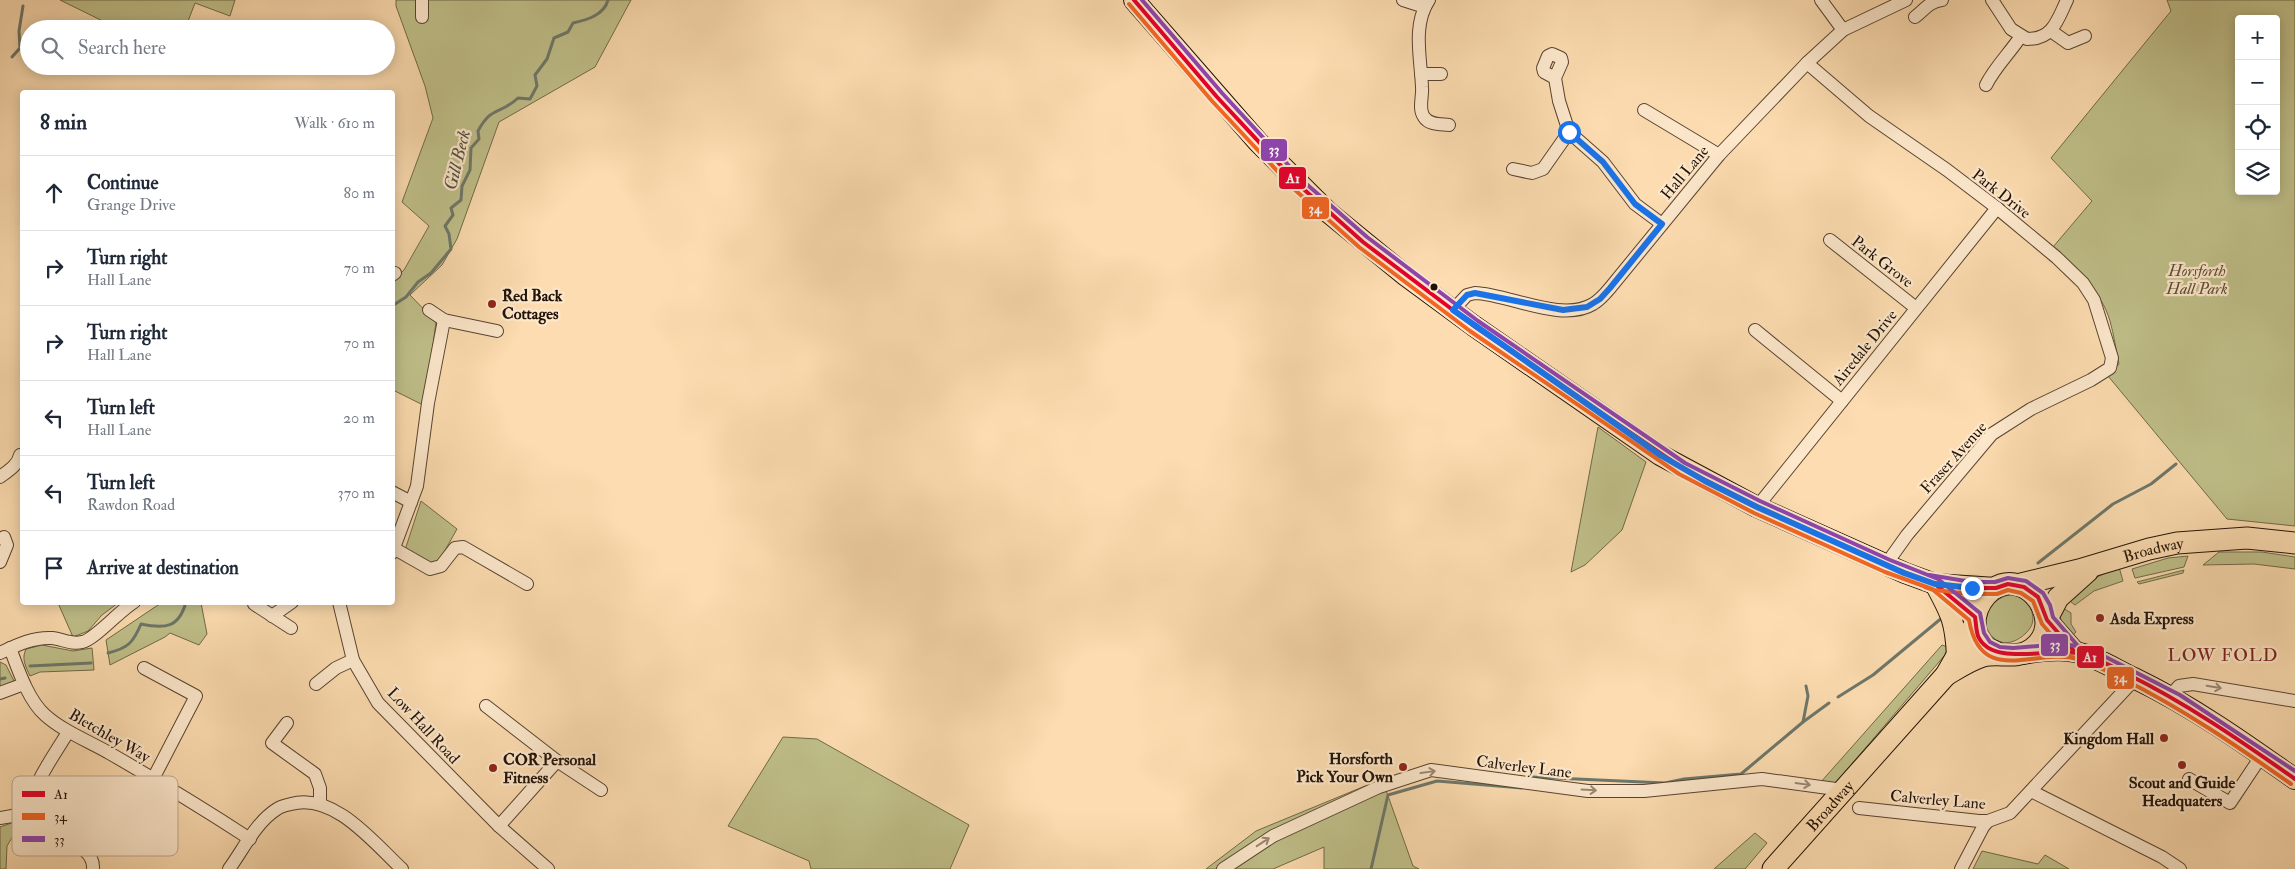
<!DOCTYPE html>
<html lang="en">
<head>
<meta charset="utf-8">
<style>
	:root { --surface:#fff; --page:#f6f6f7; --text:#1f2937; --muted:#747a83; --line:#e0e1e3 }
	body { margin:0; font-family:"IM FELL Double Pica",serif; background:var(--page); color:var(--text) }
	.controls { position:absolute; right:15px; top:15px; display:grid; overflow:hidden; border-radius:5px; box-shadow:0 2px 12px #0003 }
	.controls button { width:45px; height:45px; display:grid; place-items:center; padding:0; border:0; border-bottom:1px solid var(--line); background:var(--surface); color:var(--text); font:25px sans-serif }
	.stop { position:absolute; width:15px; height:15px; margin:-11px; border:4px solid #1a73e8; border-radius:50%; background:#fff }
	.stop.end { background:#1a73e8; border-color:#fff; box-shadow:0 1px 5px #0008 }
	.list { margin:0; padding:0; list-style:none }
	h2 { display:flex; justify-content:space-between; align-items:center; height:65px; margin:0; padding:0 20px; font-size:21px }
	h2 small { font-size:16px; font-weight:400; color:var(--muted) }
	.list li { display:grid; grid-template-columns:32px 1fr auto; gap:15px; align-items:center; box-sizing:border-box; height:75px; padding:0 20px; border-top:1px solid var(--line) }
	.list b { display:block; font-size:19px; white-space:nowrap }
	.list p { margin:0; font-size:16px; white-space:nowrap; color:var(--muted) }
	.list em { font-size:16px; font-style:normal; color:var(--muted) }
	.icon { flex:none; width:28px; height:28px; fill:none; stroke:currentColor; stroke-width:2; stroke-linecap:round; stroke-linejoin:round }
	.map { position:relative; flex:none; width:2295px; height:869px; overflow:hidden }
	.search { position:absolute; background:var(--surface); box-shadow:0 2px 12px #0003; left:20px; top:20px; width:375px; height:55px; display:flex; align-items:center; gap:12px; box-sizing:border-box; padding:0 18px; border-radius:28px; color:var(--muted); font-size:19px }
	.panel { position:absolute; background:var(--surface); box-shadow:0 2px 12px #0003; left:20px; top:90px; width:375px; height:515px; border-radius:5px }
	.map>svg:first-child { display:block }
</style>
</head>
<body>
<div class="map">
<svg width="2295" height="869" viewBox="0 0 2295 869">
	<rect width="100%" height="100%" fill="#fcdcb0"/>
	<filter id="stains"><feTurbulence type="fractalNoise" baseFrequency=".004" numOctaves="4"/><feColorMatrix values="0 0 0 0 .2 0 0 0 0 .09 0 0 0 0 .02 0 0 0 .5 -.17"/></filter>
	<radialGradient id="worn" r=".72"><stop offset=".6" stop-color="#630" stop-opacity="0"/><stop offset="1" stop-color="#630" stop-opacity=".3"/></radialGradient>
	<g fill="#c0c08a" stroke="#706948" fill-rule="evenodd">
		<path d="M60,0H235L230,16L195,3L185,29H119Z"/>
		<path d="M396,0H631L595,67L499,122L457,239L442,265L410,295L436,322L425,406L393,390L392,281L404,270L429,226L402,202L433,118L425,86L396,6Z"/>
		<path d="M2167,0H2295V526L2227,519L2108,376L2119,364C2116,350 2114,335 2110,321C2101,290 2076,270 2053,247L2092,201L2051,158L2171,11ZM2239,19H2276V191H2239Z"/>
		<path d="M1598,427L1646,462L1622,530L1585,565L1571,572Z"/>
		<path d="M421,501L457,529L439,561L432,564L405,550Z"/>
		<path d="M2219,552H2262L2295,557V569L2254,564L2203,565Z"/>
		<path d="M2188,556L2184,567L2135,578L2132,569L2168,558Z"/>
		<path d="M2119,567L2123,581L2094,591L2075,605L2066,598L2088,581Z"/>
		<path d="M2184,570L2183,573L2139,584L2137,582Z"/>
		<path d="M2013,594L2026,598C2032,611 2038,621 2026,633C1992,666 1962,604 2013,594Z"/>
		<path d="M58,603H118L102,615L88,631L73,637Z"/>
		<path d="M161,603H201L207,634L199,645L170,633L165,637L110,665L106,640Z"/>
		<path d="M2060,606L2071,613V624L2076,632L2073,635C2064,627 2058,620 2060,606Z"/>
		<path d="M42,645L73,651L92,648L94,670L40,672L30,676C26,667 21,659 26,649Z"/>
		<path d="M1942,645L1948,647L1945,655L1832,787L1820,783Z"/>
		<path d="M0,662L6,665L14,681L0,689Z"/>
		<path d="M783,737L817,739L969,825L950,869H811L809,861L728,826Z"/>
		<path d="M1382,779L1413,866L1419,869H1324V847L1273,869H1206L1256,831Z"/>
		<path d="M23,819L7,846L6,869H0V827Z"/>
		<path d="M1755,833L1767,843L1745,869H1714Z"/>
		<path d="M1982,851L2038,864L2045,855L2069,869H1973Z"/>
	</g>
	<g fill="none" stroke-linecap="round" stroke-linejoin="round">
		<g stroke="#6d776a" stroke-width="3">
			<path d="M12,57L20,48L19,31L23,6"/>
			<path d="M392,306L406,297L418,282L431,273L451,249L449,234L445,226L453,215L451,208L461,200L462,186L470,170L471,148L479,139L478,131C492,105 500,115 518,98L530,99L537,86L535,75L547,59L554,38L568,32L573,23C587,20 604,15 608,0"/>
			<path d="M2038,563L2113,504L2151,484L2176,464"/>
			<path d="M108,653C128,648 133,643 141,624C165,629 179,628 186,602"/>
			<path d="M30,666L91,663"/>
			<path d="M0,679L5,678"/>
			<path d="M1838,697L1873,675L1943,617"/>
			<path d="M1803,722L1829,703"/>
			<path d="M1532,777L1665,783L1684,779L1741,774L1803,722L1808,696L1806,686"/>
			<path d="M1371,869L1388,795L1437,781L1522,788"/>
		</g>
		<defs>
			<g id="minor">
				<path d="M1403,0L1425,7"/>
				<path d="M1429,0C1412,25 1421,59 1422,87C1423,96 1418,109 1424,117C1429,125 1440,124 1449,125"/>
				<path d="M1821,0L1843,30"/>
				<path d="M1992,0L2011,29L2027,39C2053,39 2057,21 2067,0"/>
				<path d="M422,17V0"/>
				<path d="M1915,17C1924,10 1930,1 1942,0"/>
				<path d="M2051,31L2068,43L2085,36"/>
				<path d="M1807,63L1869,116L1947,170L1997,208L2056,257L2083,283L2094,300L2112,358L2110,368L2091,380L2031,409L1992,434L1907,535L1892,556L1888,566"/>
				<path d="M1421,74H1441"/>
				<path d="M1555,78L1562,62L1561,58L1552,54L1548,56L1543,68L1544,72L1555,78L1559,101L1569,132"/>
				<path d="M1986,85C1995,67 2009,54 2021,36"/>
				<path d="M1644,110L1719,155"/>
				<path d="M1569,132L1603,162L1635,204L1662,224"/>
				<path d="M1513,169L1532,173L1543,169L1569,132"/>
				<path d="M1830,240L1916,308"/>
				<path d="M392,275L395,273"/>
				<path d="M429,310L444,320L497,331"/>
				<path d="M1453,310L1467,295L1475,293C1508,294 1562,323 1593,304C1600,300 1605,294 1610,288L1719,155L1807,63L1843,30L1906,0"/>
				<path d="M1755,330L1842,401"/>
				<path d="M0,477C8,471 18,465 20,455L22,456"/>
				<path d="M392,492L411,502"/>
				<path d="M1757,507L1997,208"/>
				<path d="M395,549L430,569L441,566L455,548L463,547L527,584"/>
				<path d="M392,553L417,486L428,403L444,320"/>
				<path d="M0,562L7,545L4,537"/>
				<path d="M339,602L353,660L378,703L499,826L548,869"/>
				<path d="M254,604L291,628"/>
				<path d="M272,616L292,602"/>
				<path d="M10,648C18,669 28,700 45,715C64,732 89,741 111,754C158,781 204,809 250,839"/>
				<path d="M0,653C17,645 33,637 52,638C62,639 72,645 82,642C94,640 119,611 134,602"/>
				<path d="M144,668L196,696L153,779"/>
				<path d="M316,684L336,668L353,660"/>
				<path d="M0,693L24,684"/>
				<path d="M2170,696L2179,686L2193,684L2295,701"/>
				<path d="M486,706L557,761L601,790"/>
				<path d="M287,723L272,743L315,774L320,788V804"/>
				<path d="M68,732C58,749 40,774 34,792C17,840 96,834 93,869"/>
				<path d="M2189,779L2230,803L2262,755"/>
				<path d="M2031,791L2162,857L2180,869"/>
				<path d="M1859,808L1979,821H1988L2010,813L2135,679"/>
				<path d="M0,818L12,816L33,809"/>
				<path d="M499,826L557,761"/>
				<path d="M229,869C243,850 256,822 277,809C281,806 287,805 291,804C334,792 374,843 402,869"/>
				<path d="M1223,869L1273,836L1379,787L1431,770L1588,791H1644L1762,779L1843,790"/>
				<path d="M1961,869L1983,827L1988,821"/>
			</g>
			<g id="primary">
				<path d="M1134,0L1258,142L1329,213L1406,276L1474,326L1660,455L1757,507L1905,573L1935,584L1996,588"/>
				<path d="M1935,584C1951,614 1955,620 1957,655"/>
				<path d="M2047,620L2074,651"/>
				<path d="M2023,654C2039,651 2059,648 2076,652C2097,657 2115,669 2134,678C2192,706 2243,742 2295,779"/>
			</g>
			<g id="trunk">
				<path id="s1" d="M2017,585L2079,570L2149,549L2177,543L2247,538L2295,543"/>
				<path d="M2047,619L2058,598L2088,571"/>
				<path d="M1946,675C1958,668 1970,660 1983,656C2000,652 2017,660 2032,649C2068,623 2027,566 1993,589C1975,603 1966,631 1987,648C1991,651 1997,652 2001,655"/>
				<path id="s2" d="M1773,869L1946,675L1975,624"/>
			</g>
		</defs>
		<use href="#minor" stroke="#584430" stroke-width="14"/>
		<use href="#primary" stroke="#211205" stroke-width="22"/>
		<use href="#trunk" stroke="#211205" stroke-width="23"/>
		<use href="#minor" stroke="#fde8cc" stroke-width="12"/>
		<use href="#primary" stroke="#fcdcb0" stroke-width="20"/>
		<use href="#trunk" stroke="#fcdcb0" stroke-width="21"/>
		<defs>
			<g id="bus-1">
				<path d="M1134,0L1217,97L1299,185L1363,242L1474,326L1682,468L1757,507L1888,566L1935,584L1975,617C1976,623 1976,630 1978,636C1992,669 2056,645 2085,655C2099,659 2113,667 2127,674C2186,703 2241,741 2295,779"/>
				<path d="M1927,581L1935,584L1972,588H1996L2008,584L2024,587L2038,597L2047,620L2074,651L2093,658"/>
			</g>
			<g id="bus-2">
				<path d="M1129,4L1212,101L1295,190L1359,247L1470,331L1679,474L1754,513L1885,572L1932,589L1969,620C1981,688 2035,647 2078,659C2094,664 2109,672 2123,679C2183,709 2237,746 2291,784"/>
				<path d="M1925,587L1934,590L1971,594H1997L2008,590L2021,593L2033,601L2042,624L2070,656L2091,664"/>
			</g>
			<g id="bus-3">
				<path d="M1142,0L1222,93L1303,181L1367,237L1478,321L1685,463L1760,501L1890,560L1938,579L1980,613L1984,633L1990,642L2000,647L2013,648L2062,644L2077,646L2094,651L2180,695L2295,771"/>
				<path d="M1929,575L1972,582H1995L2008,578L2026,581L2043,593L2050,605L2053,617L2078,646L2095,652"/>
			</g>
		</defs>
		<use href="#bus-1" stroke="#fde8cc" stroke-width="8"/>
		<use href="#bus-2" stroke="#fde8cc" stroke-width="8"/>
		<use href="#bus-3" stroke="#fde8cc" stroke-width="8"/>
		<use href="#bus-1" stroke="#e4002b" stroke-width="4"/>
		<use href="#bus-2" stroke="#f26522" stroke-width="4"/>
		<use href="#bus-3" stroke="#8e44ad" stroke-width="4"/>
	</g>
	<defs><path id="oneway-shaft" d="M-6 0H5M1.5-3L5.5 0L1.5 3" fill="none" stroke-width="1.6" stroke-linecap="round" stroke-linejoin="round" transform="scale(1.25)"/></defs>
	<g stroke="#9a8872">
		<use href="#oneway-shaft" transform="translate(2214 687) rotate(10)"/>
		<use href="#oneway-shaft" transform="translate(1428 772) rotate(-8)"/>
		<use href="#oneway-shaft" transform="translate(1803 784) rotate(8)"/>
		<use href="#oneway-shaft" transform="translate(1589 790) rotate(3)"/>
		<use href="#oneway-shaft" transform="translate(1263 842) rotate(-33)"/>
	</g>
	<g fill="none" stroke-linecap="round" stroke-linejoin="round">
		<path stroke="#1a73e8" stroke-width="6" d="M1569,132L1603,162L1635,204L1662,224L1610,288L1600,299L1587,307L1563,310L1475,293L1467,295L1453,310L1660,455L1705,481L1757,507L1904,573L1935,584L1972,588"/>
	</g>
	<circle fill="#211205" stroke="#fde8cc" stroke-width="2" cx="1434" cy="287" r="4.5"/>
	<g fill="#8f2418" stroke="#fde8cc" stroke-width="2">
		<circle cx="492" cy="304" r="5"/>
		<circle cx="2100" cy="618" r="5"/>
		<circle cx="2164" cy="738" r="5"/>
		<circle cx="2182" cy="765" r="5"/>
		<circle cx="1403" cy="767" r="5"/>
		<circle cx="493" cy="768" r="5"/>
	</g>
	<g text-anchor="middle" stroke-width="4.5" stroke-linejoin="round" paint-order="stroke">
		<g font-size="16" fill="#211205" stroke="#fde8cc">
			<text transform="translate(1684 172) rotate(-50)" y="6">Hall Lane</text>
			<text transform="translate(2002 193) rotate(38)" y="6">Park Drive</text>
			<text transform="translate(1883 261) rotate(38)" y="6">Park Grove</text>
			<text transform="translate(1864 347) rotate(-51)" y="6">Airedale Drive</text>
			<text transform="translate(1953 457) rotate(-48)" y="6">Fraser Avenue</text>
			<text dy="6" stroke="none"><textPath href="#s1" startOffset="141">Broadway</textPath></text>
			<text transform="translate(424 725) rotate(47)" y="6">Low Hall Road</text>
			<text transform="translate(110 735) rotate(30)" y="6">Bletchley Way</text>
			<text transform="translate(1524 766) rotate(7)" y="6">Calverley Lane</text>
			<text transform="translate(1938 799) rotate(5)" y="6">Calverley Lane</text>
			<text dy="6" stroke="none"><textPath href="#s2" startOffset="85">Broadway</textPath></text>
		</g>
		<g font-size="16" font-style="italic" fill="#594f34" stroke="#fde8cc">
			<text x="2197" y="276">Horsforth<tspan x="2197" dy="18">Hall Park</tspan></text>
		</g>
		<g font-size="16" font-weight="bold" fill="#211205" stroke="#fde8cc" text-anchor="start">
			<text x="502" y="301">Red Back<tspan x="502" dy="18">Cottages</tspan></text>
			<text x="2110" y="624">Asda Express</text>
			<text x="2154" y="744" text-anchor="end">Kingdom Hall</text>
			<text x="1393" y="764" text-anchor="end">Horsforth<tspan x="1393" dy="18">Pick Your Own</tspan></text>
			<text x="503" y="765">COR Personal<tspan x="503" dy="18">Fitness</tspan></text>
			<text x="2182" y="788" text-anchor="middle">Scout and Guide<tspan x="2182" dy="18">Headquaters</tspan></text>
		</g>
		<g font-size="18" font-style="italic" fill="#4d4d40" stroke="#fde8cc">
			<text transform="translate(457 160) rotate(-76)" y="6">Gill Beck</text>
		</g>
		<g font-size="18" letter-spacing="1" fill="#7a1f14" stroke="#fde8cc">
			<text x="2223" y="661">LOW FOLD</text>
		</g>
	</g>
	<rect x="12" y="776" width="166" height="80" rx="8" fill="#fde8cc" stroke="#bba890" stroke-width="1"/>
	<rect x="22" y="791" width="23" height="6" fill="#e4002b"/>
	<rect x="22" y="813" width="23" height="7" fill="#f26522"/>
	<rect x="22" y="836" width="23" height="6" fill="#8e44ad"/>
	<g font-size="14" fill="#211205">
		<text x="54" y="799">A1</text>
		<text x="54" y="821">34</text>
		<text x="54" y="844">33</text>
	</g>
	<g stroke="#fde8cc" stroke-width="2">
		<rect x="1260" y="138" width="28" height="24" rx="5" fill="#8e44ad"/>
		<rect x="1278" y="166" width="29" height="24" rx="5" fill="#e4002b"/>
		<rect x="1301" y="196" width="29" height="24" rx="5" fill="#f26522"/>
		<rect x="2040" y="633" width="29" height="24" rx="5" fill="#8e44ad"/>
		<rect x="2076" y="645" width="29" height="24" rx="5" fill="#e4002b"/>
		<rect x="2106" y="666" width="29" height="24" rx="5" fill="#f26522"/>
	</g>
	<g font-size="14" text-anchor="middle" font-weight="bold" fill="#fff">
		<text x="1274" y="154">33</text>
		<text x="1293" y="183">A1</text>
		<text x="1315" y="213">34</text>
		<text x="2055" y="649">33</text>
		<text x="2090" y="662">A1</text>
		<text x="2120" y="682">34</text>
	</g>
	<rect width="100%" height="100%" filter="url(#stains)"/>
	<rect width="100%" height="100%" fill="url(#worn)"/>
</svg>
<div class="controls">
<button>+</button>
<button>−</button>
<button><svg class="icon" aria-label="locate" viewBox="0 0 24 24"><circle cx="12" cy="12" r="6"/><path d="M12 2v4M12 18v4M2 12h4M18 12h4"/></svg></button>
<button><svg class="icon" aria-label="layers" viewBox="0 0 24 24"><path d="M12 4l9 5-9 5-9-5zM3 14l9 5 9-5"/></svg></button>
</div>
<div class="stop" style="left:1569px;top:132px"></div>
<div class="stop end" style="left:1972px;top:588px"></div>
<div class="search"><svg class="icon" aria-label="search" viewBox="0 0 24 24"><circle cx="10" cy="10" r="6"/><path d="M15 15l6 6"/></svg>Search here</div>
<section class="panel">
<h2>8 min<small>Walk · 610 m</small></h2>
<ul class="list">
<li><svg class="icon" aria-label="ahead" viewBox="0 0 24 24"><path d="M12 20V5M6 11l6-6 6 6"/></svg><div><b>Continue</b><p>Grange Drive</p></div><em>80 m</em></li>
<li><svg class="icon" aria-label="right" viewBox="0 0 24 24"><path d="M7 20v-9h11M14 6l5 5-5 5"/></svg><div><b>Turn right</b><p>Hall Lane</p></div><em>70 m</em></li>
<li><svg class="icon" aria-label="right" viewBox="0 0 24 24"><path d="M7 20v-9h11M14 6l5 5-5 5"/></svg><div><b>Turn right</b><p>Hall Lane</p></div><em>70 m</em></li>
<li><svg class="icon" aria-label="left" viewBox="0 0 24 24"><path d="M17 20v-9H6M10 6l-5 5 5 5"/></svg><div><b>Turn left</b><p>Hall Lane</p></div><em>20 m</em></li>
<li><svg class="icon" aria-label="left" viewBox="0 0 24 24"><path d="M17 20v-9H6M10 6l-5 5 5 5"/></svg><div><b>Turn left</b><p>Rawdon Road</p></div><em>370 m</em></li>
<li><svg class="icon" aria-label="arrive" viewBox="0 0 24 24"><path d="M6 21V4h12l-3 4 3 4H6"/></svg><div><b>Arrive at destination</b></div></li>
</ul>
</section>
</div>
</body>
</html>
